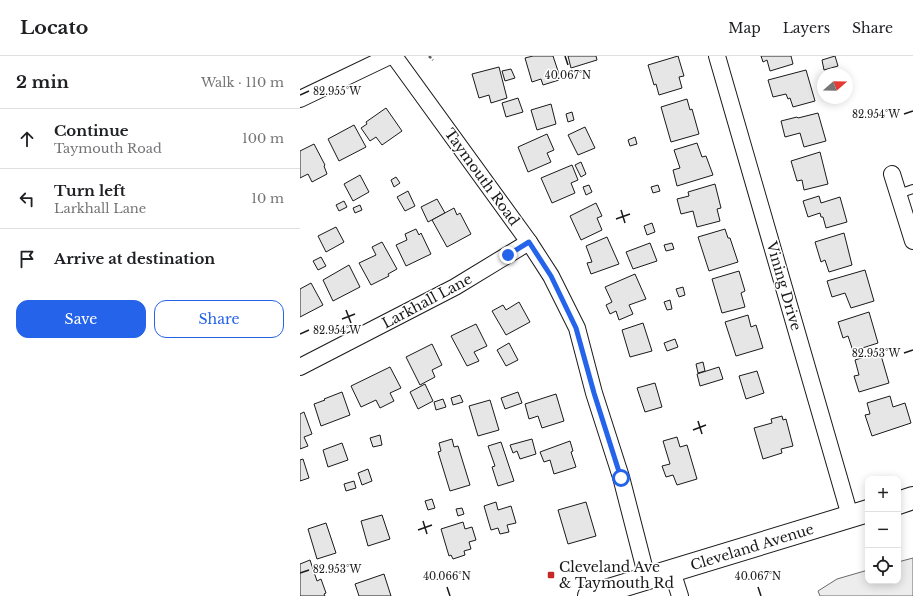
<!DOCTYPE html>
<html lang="en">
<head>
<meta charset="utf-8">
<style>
	:root { --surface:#fff; --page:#f2f2f2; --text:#202124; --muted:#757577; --line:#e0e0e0; --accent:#2563eb }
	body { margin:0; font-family:"Libre Baskerville",serif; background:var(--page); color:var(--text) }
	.controls { position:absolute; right:12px; bottom:12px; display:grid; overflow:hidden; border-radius:8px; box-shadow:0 2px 10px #0003 }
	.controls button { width:36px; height:36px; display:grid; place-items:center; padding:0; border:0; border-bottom:1px solid var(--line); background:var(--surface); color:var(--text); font:20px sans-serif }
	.compass { position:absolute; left:517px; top:12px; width:36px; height:36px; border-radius:50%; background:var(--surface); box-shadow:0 2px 10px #0003; rotate:70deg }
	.stop { position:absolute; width:12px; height:12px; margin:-9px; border:3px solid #2563eb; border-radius:50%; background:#fff }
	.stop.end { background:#2563eb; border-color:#fff; box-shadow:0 1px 4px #0008 }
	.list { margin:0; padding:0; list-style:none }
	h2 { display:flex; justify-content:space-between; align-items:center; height:52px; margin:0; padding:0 16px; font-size:17px }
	h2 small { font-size:13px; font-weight:400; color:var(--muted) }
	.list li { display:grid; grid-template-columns:26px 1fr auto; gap:12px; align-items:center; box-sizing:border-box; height:60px; padding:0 16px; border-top:1px solid var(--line) }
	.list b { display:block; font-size:15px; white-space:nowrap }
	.list p { margin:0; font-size:13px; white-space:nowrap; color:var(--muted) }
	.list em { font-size:13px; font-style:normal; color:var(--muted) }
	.actions { display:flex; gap:8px; padding:12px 16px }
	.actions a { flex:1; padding:9px 0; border:1px solid var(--accent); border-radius:12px; text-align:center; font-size:14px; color:var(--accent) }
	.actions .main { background:var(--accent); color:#fff }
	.icon { flex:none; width:22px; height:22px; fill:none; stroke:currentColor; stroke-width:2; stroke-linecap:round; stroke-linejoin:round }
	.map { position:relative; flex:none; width:613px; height:540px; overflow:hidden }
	header { display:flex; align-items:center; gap:24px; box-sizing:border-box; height:56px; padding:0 20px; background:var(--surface); border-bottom:1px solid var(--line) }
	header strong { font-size:19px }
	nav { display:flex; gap:22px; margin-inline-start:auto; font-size:14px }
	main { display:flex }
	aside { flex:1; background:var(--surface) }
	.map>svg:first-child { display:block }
</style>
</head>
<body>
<header>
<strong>Locato</strong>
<nav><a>Map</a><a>Layers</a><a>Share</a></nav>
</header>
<main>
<aside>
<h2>2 min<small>Walk · 110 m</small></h2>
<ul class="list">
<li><svg class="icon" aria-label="ahead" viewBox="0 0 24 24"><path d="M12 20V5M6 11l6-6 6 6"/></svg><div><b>Continue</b><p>Taymouth Road</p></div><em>100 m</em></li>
<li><svg class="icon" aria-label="left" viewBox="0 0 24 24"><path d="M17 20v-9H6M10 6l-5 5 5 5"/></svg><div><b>Turn left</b><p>Larkhall Lane</p></div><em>10 m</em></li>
<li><svg class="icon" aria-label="arrive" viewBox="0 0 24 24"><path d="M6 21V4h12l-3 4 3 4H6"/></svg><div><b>Arrive at destination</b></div></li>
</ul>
<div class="actions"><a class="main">Save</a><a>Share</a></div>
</aside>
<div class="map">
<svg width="613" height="540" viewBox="0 0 613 540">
	<rect width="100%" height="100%" fill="#fff"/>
	<path fill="#ededed" stroke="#6a6a6a" d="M613,502V540H520L518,535L537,523L568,514V525H598V506Z"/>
	<g fill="#e6e6e6" stroke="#1a1a1a">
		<path d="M233,0H253L259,18L257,19L259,24L243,29L241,23L232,26L225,2Z"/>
		<path d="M268,0H296L297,4L271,12Z"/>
		<path d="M378,0L384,20L379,21L382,32L359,39L356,28L354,29L348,9Z"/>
		<path d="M461,0H491L493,8L470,15L467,4L463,6Z"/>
		<path d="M535,0L538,10L524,14L522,4Z"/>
		<path d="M199,11L207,42L191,47L189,39L179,42L172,18Z"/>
		<path d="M211,13L215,22L205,25L202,15Z"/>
		<path d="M506,14L515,45L493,51L490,42L488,43L486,38L473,41L468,24Z"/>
		<path d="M218,42L223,56L206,61L202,47Z"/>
		<path d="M387,43L390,54L392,53L399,78L371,86L361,51Z"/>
		<path d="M251,48L256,68L237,74L231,54Z"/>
		<path d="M86,52L102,75L82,89L76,81L70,85L61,72L67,68L66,66Z"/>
		<path d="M272,56L274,64L268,66L266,58Z"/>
		<path d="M518,57L526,85L504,91L500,77L485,81L481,65L497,61L498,62Z"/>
		<path d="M54,69L66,91L39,105L28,83Z"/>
		<path d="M285,71L295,92L278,99L268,79Z"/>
		<path d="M247,78L254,94L247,97L251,106L228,116L218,91Z"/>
		<path d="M335,81L337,88L330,90L328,84Z"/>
		<path d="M397,87L402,101L406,100L413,119L377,130L373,114L380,112L374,94Z"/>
		<path d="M14,88L25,109L24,110L27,118L12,126L8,118L0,122V95Z"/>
		<path d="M520,96L528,128L504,134L502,124L497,125L491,105Z"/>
		<path d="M281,106L286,118L281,121L275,109Z"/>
		<path d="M272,109L278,124L271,127L275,137L252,147L241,122Z"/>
		<path d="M60,119L69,136L53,145L44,128Z"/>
		<path d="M96,121L100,127L94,131L91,124Z"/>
		<path d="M415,128L421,152L417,153L420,165L397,171L393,155L381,158L377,143L389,140L388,136Z"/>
		<path d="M289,129L292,136L286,139L283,131Z"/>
		<path d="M358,129L360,135L353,137L351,131Z"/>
		<path d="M108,135L115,150L105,155L97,141Z"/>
		<path d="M519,140L521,147L540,141L547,166L526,172L523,161H521L520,157L508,161L503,145Z"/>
		<path d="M137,143L145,157L128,166L121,151Z"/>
		<path d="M44,145L47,151L39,155L36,149Z"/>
		<path d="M296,147L302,160L297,162L302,174L281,184L270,160Z"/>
		<path d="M60,149L62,154L55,157L53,152Z"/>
		<path d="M154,152L157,159L160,157L171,178L147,191L132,164Z"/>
		<path d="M352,167L355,176L347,179L344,170Z"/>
		<path d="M36,171L44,186L26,196L18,180Z"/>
		<path d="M116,173L119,179L121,177L131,198L106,210L96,189L107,184L105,178Z"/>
		<path d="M425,173L428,182H430L438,206L409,215L398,181Z"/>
		<path d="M544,177L552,209L529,216L525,204L521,206L515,186Z"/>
		<path d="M307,181L319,208L291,218L287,207L292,206L286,190Z"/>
		<path d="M82,186L97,213L88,218L89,220L71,229L59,207L76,199L72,191Z"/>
		<path d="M350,187L357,205L333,213L326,196Z"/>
		<path d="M372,187L374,193L366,195L364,189Z"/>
		<path d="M21,201L26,210L18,214L13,205Z"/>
		<path d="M49,209L60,231L33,245L23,224Z"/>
		<path d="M565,214L574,245L551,252L545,237L532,241L527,225Z"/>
		<path d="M439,215L445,235L441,237L445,251L422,257L412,223Z"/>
		<path d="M335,218L346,243L329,249L333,258L319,264L316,255L310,258L306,249L312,246L305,231Z"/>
		<path d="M11,227L23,249L0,261V233Z"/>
		<path d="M383,231L385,239L379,241L376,233Z"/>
		<path d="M370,244L372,253L367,254L364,246Z"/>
		<path d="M219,246L230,266L206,279L192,255L203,249L206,254Z"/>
		<path d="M569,256L578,287L553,295L548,280L543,282L538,266Z"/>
		<path d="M448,259L451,271L456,269L463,292L436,300L425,266Z"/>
		<path d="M343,267L352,295L330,301L322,274Z"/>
		<path d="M176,268L187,290L174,296L179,305L167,310L151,280Z"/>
		<path d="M375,283L378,291L367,295L364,287Z"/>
		<path d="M209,287L218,304L206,310L197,294Z"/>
		<path d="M132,288L142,309L132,314L135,321L120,329L106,301Z"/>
		<path d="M580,296L589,327L559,336L554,320L559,319L555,304Z"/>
		<path d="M403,306L405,315L398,317L396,308Z"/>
		<path d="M90,311L101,332L90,337L94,345L80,352L76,344L61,351L51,330Z"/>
		<path d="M419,311L423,323L400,330L397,318Z"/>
		<path d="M457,315L464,337L446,343L439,320Z"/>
		<path d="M355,327L362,351L345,356L337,332Z"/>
		<path d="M125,328L133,345L118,353L110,336Z"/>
		<path d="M42,336L50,359L21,370L14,348L25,344L24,343Z"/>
		<path d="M218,336L222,347L205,353L201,342Z"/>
		<path d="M256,338L264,365L242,372L238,360L229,363L225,348Z"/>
		<path d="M160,339L163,346L153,349L151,342Z"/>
		<path d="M590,340L593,351L605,347L611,367L572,380L565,359L570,358L567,347Z"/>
		<path d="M143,343L146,351L136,354L134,346Z"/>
		<path d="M190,344L199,374L178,380L169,350Z"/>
		<path d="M4,356L12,378L4,381L8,390L0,393V358Z"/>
		<path d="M482,360L483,364L486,363L493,390L481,393L482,397L463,403L454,372L472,367L471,363Z"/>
		<path d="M80,379L82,389L73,391L70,382Z"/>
		<path d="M377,381L380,391L387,389L397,423L377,429L373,419L366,421L362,410L370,408L363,385Z"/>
		<path d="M152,383L154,391L158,390L170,429L150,435L138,396L141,395L139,387Z"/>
		<path d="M232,383L236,398L220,403L217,395L213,397L210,389Z"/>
		<path d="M270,385L273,395L271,396L276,411L254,418L250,404L244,406L240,396Z"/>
		<path d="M201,386L214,425L198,430L192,411L195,410L188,390Z"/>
		<path d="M42,387L48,404L28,411L23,394Z"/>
		<path d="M3,403L9,422L0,425V404Z"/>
		<path d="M68,413L72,425L62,429L58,417Z"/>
		<path d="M54,425L56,432L46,435L44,428Z"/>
		<path d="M132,443L135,452L128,454L125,445Z"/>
		<path d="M196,446L198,454L211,450L216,467L207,469L209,476L200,478L198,472L191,474L184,450Z"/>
		<path d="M286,446L296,480L268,488L258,454Z"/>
		<path d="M162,452L164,458L158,460L156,453Z"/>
		<path d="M82,459L90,483L68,490L61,465Z"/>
		<path d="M163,466L165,473L172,471L176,484L169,486L171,493L164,495L165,499L153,503L151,499L149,500L141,473Z"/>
		<path d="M26,467L36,497L17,503L8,473Z"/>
		<path d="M10,504L17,525L21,523L26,537L24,538L25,540H0V508Z"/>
		<path d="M84,518L91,540H59L55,528Z"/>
	</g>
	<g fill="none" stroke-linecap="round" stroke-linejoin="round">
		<defs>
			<path id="lane" d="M598,138L613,133"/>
			<g id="street">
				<path d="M94,0L229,186L251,220L277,272L294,337L321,421L347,522"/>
				<path d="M417,0L550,460"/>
				<path d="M0,43L90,0"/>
				<path d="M592,118L613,185"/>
				<path d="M0,311L155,231L229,186"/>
				<path d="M372,515L380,540"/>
			</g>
			<g id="primary">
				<path d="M598,447L613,442"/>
				<path d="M289,540L568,455"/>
			</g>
		</defs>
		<use href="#lane" stroke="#1a1a1a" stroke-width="10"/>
		<use href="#street" stroke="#1a1a1a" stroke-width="18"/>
		<use href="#primary" stroke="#1a1a1a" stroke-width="24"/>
		<path stroke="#5f5f5f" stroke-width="2.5" stroke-dasharray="3 2" stroke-linecap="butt" d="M129,0L133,4"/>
		<use href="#lane" stroke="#fff" stroke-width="8"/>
		<use href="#street" stroke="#fff" stroke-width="16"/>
		<use href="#primary" stroke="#fff" stroke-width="22"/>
	</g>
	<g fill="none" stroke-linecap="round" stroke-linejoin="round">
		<path stroke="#2563eb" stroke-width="5" d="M208,199L229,186L251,220L276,272L294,337L321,422"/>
	</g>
	<path fill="none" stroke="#1a1a1a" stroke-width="1.5" d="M265,0L268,9M0,39L9,35M604,58L613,55M321,154L325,167M316,163L330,158M46,254L51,267M42,263L55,258M0,278L9,274M604,297L613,294M398,365L402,378M393,374L406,369M123,465L127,478M118,474L132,469M0,517L9,514M147,531L150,540M458,531L461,540"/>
	<rect fill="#c62828" stroke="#fff" stroke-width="1.5" x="247" y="515" width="8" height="8" rx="2"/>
	<g text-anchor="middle" stroke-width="3" stroke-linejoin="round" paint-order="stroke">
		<g font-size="14" fill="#1a1a1a" stroke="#fff">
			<text transform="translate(182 121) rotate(54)" y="5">Taymouth Road</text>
			<text transform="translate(484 230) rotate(74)" y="5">Vining Drive</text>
			<text transform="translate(127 245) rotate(-28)" y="5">Larkhall Lane</text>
			<text transform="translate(452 491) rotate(-17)" y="5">Cleveland Avenue</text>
		</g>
		<g font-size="14" fill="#1a1a1a" stroke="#fff" text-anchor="start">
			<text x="259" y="516">Cleveland Ave<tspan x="259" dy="16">&amp; Taymouth Rd</tspan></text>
		</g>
	</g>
	<g font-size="10" text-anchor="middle" fill="#1a1a1a" stroke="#fff" stroke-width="3" stroke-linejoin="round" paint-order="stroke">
		<text x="268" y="23">40.067°N</text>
		<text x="37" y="39">82.955°W</text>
		<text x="576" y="62">82.954°W</text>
		<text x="37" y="278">82.954°W</text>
		<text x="576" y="301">82.953°W</text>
		<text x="37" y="517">82.953°W</text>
		<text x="147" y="524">40.066°N</text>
		<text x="458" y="524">40.067°N</text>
	</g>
</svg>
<div class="controls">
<button>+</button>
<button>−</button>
<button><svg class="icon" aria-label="locate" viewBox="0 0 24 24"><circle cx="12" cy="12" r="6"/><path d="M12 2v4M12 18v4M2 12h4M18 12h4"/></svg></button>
</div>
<svg class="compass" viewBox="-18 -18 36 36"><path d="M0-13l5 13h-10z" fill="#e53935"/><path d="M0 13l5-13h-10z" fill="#757577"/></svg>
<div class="stop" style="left:321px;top:422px"></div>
<div class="stop end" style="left:208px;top:199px"></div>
</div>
</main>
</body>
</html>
